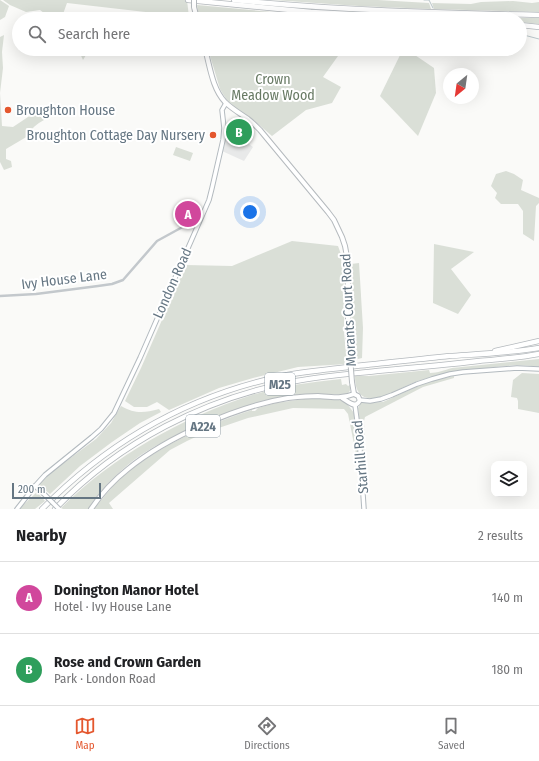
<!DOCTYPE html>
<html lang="en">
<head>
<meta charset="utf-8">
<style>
	:root { --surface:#fff; --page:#f6f6f6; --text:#202124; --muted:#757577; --line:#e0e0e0; --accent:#e4572e }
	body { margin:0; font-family:"Fira Sans Condensed",sans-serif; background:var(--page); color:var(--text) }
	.controls { position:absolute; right:12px; bottom:12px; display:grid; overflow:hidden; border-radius:8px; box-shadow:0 4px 16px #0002 }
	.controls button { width:36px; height:36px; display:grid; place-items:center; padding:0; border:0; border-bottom:1px solid var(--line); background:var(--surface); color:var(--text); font:20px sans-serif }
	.compass { position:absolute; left:443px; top:68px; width:36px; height:36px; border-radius:50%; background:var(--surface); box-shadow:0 4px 16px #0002; rotate:209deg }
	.scale { position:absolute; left:12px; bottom:10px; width:89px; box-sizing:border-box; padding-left:4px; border:2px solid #657683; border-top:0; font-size:11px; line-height:14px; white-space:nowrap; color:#657683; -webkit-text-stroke:3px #fff; paint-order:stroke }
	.you { position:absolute; left:250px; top:212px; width:14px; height:14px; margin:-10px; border:3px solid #fff; border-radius:50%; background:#1a73e8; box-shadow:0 0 0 6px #1a73e833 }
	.badge { display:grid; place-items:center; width:26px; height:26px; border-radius:50%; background:var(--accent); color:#fff; font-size:13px; font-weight:700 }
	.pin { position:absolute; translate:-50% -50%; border:2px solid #fff; box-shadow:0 1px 4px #0006 }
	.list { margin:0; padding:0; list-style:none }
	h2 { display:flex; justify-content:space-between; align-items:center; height:52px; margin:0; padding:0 16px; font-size:17px }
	h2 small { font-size:13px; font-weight:400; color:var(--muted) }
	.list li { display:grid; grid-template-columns:26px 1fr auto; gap:12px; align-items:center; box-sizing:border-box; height:72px; padding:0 16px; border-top:1px solid var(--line) }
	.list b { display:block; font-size:15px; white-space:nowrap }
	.list p { margin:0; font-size:13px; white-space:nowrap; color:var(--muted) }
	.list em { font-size:13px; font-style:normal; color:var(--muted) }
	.icon { flex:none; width:22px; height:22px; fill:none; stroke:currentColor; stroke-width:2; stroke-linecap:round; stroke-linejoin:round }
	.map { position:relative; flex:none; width:539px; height:509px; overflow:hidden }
	.search { position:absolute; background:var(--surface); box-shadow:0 4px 16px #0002; left:12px; right:12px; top:12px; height:44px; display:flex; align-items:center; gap:10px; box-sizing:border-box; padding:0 14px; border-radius:22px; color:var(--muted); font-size:15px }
	.sheet { height:196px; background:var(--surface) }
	nav { display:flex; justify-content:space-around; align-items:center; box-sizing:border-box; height:56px; border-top:1px solid var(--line); background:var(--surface); font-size:11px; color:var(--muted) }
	nav a { display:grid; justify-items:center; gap:2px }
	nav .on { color:var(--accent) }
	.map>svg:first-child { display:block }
</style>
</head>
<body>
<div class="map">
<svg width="539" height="509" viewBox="0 0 539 509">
	<rect width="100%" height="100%" fill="#fafaf8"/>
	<path fill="#e8e9e9" d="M225,134L236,136L244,140L253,147L244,161L222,151Z"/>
	<g fill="#dadfd7">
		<path d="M0,0L9,6L5,17L0,20Z"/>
		<path d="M3,0H187L189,17L67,3L63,14L66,19H52L40,10L26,12L10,5Z"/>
		<path d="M273,0H378L429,3L431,9L359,6Z"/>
		<path d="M513,1L532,3L539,2V12L434,9L432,3L471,4L481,2Z"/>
		<path d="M197,5L271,12L371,19H218V14L216,13H198Z"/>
		<path d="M512,18H539V24L520,22V19H511Z"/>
		<path d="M4,35L2,52L3,68L0,93L2,126L13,127L40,109L44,120C37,124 31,128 28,136L6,149V159L11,161L12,167L4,170L0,162V37Z"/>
		<path d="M78,49H105V51L103,54L86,55L83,60Z"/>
		<path d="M208,49H343L323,77L341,87L332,103L306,110L272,136L251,118L239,111L226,99L220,89Z"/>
		<path d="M403,49H406L434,68L436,93L418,136L380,96Z"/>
		<path d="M238,125L244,126L243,128L248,130L244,139L237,136L230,134V127L237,128Z"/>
		<path d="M176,147L193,153L190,161L173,155Z"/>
		<path d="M506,171L514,174L523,180L521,190L539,198V203L536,206L534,241L523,234V211L518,204H501L495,198L497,193L491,186L496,174Z"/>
		<path d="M292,241L338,246L342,257L341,262L345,263L344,332L347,364L298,367L253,378L219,388L169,410L157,402L147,407H134L125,401L141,368L186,265L232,266Z"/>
		<path d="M434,244L474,252L451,269L471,295L458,314L433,303Z"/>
		<path d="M359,263L363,328L362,358L354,360L351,329V264Z"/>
		<path d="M539,359V367C520,364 500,366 481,369C464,370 448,372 432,377C423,379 414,382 406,386C396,391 379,400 368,398C357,396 355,386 355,376H369L429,370L430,373C438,373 444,370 452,368Z"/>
		<path d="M522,373L539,374V413L518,409V401L517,398L511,397L513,380Z"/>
		<path d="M454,376V378L423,387L365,417L364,421L365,445L363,461L361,436L358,408L361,403L383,402L429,381Z"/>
		<path d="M341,379L342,385L346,384L348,386L350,385C351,390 350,392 346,395C327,394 307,393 288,396C254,400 221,415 190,429C171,438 151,447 134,460C116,474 100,490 88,509H63L61,508C115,455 181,418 252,395C281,386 311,382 341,379Z"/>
		<path d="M304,399H330L339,400L345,402L348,405L354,413L358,444L359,462L357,459L348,414L344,409L293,408L248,418L204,433L187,441L170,450L109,503L113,509H94C102,499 109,490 118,481C151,449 208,424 252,410V411H255L258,408L276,403Z"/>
		<path d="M121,406C135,414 144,413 159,409L161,412L140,423L112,442L80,466L50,494L39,485L49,474L96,439L111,423Z"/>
		<path d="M37,492L45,501L35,509H19Z"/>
	</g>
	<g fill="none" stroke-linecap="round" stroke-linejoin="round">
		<g stroke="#bbc7cb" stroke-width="1">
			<path d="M424,0H429L433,8"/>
			<path d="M520,34L539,39"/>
		</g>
		<defs>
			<g id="secondary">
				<path d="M360,400L370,401L381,399L392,395L417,384L432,379L450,374L463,372L517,368L539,369"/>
				<path d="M355,405L359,435L364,509"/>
				<path d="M35,486L43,493"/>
				<path d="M17,509L35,486L45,475L92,437L101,429L114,413L140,358L209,200L212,188L223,140L224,128L222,110L226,103"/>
			</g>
			<g id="primary">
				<path d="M194,7L197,19"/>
				<path d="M205,49C210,66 212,88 225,102C232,109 241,114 248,119C252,122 256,126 260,130L328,212L334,220L342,237L345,246L348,262V332L350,357"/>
				<path d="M352,382L354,394"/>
				<path d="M342,398C346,400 354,408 358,403C361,400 359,399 358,396L354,394"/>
				<path d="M91,509C101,494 114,480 128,469C167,437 238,406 288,398C298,397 308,396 318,396C331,397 342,399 354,394"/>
			</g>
			<g id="highway">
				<path d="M188,0L311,12L442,19"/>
				<path d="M234,0C336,10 437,13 539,15"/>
				<path d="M520,25L539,27"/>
				<path d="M495,351L539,341"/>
				<path d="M42,509C110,440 192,394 287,375C310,371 333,369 356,366C387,363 418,359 449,356C479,354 509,353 539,348"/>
				<path d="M55,509C119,442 205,398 296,381C323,376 350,374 377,371C411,368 445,365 479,361C499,359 519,358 539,354"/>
			</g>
		</defs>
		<use href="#secondary" stroke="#b3babf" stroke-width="5.5"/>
		<use href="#primary" stroke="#b5babe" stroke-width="6"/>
		<use href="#highway" stroke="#b4b9bd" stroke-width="6"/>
		<path stroke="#c3c8cc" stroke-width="2.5" d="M0,296L36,294L98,286L112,284L123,280L157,241L188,224L200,216H202"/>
		<use href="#secondary" stroke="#fff" stroke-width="3.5"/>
		<use href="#primary" stroke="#fff" stroke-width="4"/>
		<use href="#highway" stroke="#fff" stroke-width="4.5"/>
		<defs>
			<path id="secondary-bridge" d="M43,493L59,509"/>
			<g id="primary-bridge">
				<path d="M194,0V7"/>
				<path d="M350,357L352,382"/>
			</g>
		</defs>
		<use href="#secondary-bridge" stroke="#b3babf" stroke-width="5.5" stroke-linecap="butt"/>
		<use href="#primary-bridge" stroke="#b5babe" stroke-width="6" stroke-linecap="butt"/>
		<use href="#secondary-bridge" stroke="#fff" stroke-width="3.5"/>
		<use href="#primary-bridge" stroke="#fff" stroke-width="4"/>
	</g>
	<g fill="#e4572e" stroke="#fff" stroke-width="1.5">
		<circle cx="8" cy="110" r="4"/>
		<circle cx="213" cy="135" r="4"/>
	</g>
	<g text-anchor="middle" stroke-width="4" stroke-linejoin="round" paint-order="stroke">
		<g fill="#fff" stroke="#939fa8" stroke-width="1">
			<rect x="265" y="373" width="30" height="22" rx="3"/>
			<rect x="186" y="415" width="34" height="22" rx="3"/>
		</g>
		<g font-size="13" font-weight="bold" fill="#657683">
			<text x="280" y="389">M25</text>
			<text x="203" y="431">A224</text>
		</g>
		<g font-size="14" fill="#687a64" stroke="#fff">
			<text x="273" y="84">Crown<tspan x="273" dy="16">Meadow Wood</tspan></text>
		</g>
		<g font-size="14" fill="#657683" stroke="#fff" text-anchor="start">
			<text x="16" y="115">Broughton House</text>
			<text x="205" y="140" text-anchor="end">Broughton Cottage Day Nursery</text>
		</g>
		<g font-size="14" fill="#657683" stroke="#fff">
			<text transform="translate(64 279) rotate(-7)" y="5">Ivy House Lane</text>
			<text transform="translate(172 283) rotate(-66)" y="5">London Road</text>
			<text transform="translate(348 310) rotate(-93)" y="5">Morants Court Road</text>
			<text transform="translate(360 457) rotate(-95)" y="5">Starhill Road</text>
		</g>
	</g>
</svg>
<div class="controls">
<button><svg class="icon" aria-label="layers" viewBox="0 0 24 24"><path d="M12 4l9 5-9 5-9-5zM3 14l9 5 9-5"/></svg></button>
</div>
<svg class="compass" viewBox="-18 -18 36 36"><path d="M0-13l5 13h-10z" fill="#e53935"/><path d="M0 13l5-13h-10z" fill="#757577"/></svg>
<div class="scale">200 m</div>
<div class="you"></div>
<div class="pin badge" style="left:188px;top:214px;background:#d1479c">A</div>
<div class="pin badge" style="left:239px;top:132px;background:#2e9e5b">B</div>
<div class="search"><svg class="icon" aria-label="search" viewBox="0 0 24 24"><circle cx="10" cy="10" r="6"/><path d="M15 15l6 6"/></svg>Search here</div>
</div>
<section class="sheet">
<h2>Nearby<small>2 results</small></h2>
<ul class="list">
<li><span class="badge" style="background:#d1479c">A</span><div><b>Donington Manor Hotel</b><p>Hotel · Ivy House Lane</p></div><em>140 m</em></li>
<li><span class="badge" style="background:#2e9e5b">B</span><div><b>Rose and Crown Garden</b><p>Park · London Road</p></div><em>180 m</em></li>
</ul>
</section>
<nav>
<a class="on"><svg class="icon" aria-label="map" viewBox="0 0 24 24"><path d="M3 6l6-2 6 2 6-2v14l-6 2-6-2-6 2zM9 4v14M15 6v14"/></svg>Map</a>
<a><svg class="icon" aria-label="directions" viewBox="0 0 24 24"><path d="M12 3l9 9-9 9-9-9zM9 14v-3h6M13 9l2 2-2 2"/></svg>Directions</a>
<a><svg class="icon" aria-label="saved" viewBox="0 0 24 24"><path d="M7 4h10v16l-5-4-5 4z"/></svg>Saved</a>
</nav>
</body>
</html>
